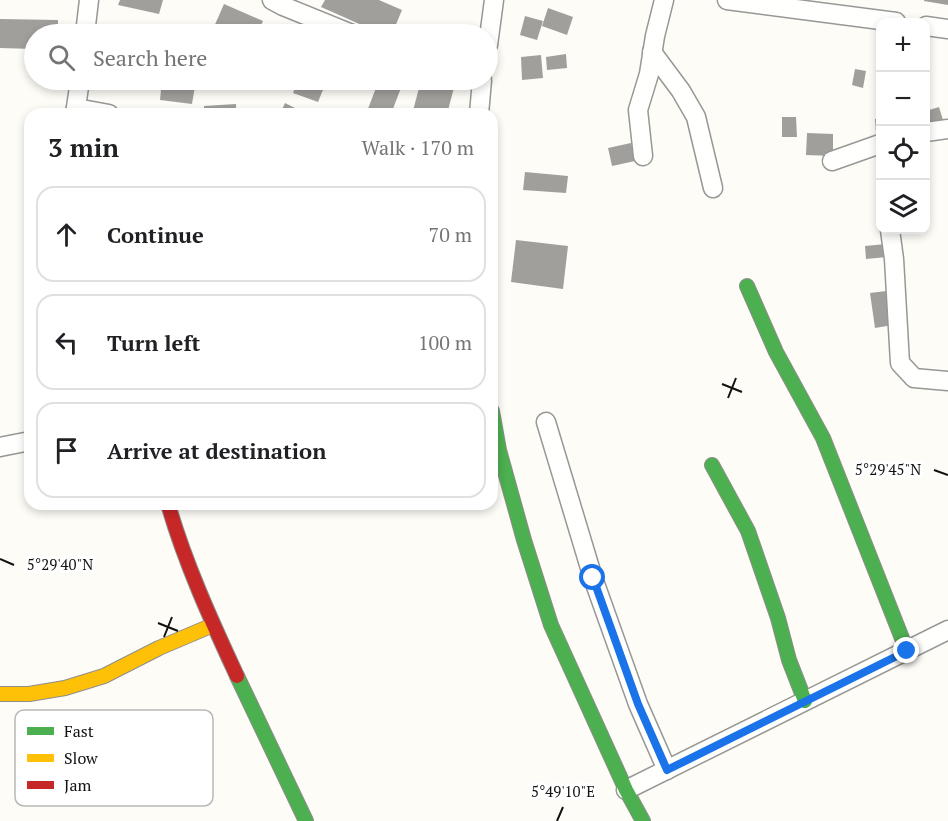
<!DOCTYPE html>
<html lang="en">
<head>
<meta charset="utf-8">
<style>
	:root { --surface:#fff; --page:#f6f6f6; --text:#202124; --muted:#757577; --line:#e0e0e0 }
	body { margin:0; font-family:"PT Serif",serif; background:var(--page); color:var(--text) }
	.controls { position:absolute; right:18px; top:18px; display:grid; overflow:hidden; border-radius:12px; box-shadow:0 3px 9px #0003 }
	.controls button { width:54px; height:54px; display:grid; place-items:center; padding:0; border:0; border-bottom:2px solid var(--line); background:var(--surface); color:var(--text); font:30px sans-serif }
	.stop { position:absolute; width:18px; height:18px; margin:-14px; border:4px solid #1a73e8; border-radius:50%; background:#fff }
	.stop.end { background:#1a73e8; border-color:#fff; box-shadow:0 2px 6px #0008 }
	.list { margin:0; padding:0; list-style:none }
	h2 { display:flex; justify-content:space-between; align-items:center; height:78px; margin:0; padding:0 24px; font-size:26px }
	h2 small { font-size:20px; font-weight:400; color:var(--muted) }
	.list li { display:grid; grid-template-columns:39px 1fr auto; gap:18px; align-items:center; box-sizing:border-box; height:96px; margin:0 12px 12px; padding:0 12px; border:2px solid var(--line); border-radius:18px }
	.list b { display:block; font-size:22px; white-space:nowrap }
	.list em { font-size:20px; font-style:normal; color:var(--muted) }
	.icon { flex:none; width:33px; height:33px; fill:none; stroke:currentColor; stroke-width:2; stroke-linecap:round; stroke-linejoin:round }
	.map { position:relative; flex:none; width:948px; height:821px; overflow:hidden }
	.search { position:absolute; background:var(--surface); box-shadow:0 3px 9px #0003; left:24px; top:24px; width:474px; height:66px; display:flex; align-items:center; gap:15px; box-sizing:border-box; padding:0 21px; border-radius:33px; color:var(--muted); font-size:22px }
	.panel { position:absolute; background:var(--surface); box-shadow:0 3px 9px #0003; left:24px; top:108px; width:474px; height:402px; border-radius:18px }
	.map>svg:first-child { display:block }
</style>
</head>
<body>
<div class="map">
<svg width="948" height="821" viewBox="0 0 948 821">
	<rect width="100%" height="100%" fill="#fdfcf7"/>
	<g fill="#a19f9c">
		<path d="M120,0H163L159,14L118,5Z"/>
		<path d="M325,0H379L402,10L392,34H382L321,7Z"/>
		<path d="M924,0H948V5L924,1Z"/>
		<path d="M224,4L263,21L257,34L248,30L246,34H225L213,29Z"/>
		<path d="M548,8L573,17L567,35L542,26Z"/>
		<path d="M525,16L543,21L537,40L520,35Z"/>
		<path d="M0,19L58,20V34H34V49L0,48Z"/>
		<path d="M566,54L567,68L547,70L546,57Z"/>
		<path d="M541,55L543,78L522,80L521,57Z"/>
		<path d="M855,69L866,71L863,88L852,85Z"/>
		<path d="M162,80H196L192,104L160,100Z"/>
		<path d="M298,80H327L318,102L293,93Z"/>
		<path d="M379,80H404L391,114H366Z"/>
		<path d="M421,80H456L447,114H423L413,111Z"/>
		<path d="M285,103L307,114H280Z"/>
		<path d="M236,104V114H204V106Z"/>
		<path d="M939,107L946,130L926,136V111Z"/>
		<path d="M782,117H796L797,137H782Z"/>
		<path d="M875,119H880V146L877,147Z"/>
		<path d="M807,133L833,134V156L806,155Z"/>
		<path d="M631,143L635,161L612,166L608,148Z"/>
		<path d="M525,172L568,176L566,193L523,190Z"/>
		<path d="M516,240L568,246L563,289L511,282Z"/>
		<path d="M886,244L887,257L866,259L865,246Z"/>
		<path d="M894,290L899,324L875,328L870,293Z"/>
	</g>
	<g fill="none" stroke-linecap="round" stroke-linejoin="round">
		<defs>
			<g id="street">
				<path d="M272,0L283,6L352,34"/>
				<path d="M727,0L896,22"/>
				<path d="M926,26L948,29"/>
				<path d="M85,34L89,0"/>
				<path d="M488,45L494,0"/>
				<path d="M652,52L681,91L696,117L713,188"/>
				<path d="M76,108L109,114"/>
				<path d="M75,114L80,80"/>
				<path d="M479,114L482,80"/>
				<path d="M926,132L948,129"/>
				<path d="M643,156L638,110L649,74L655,36L664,0"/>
				<path d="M832,161L880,144"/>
				<path d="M890,230L894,259L900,363L914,378L948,381"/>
				<path d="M546,422L593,578L638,704L667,770"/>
				<path d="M0,447L30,441"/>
				<path d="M626,790L948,630"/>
			</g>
			<g id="fast">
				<path d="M747,286L776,352L823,438L907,651"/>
				<path d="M492,411L499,450L524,540L551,625L626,790L643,821"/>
				<path d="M712,465L748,531L778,618L789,660L805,701"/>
				<path d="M237,676L306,821"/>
			</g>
			<path id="slow" d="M0,694H29L65,688L104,676L159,648L213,625"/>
			<path id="jam" d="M168,504C185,563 211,620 237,676"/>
		</defs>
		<use href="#street" stroke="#979795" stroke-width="21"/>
		<use href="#fast" stroke="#8e8d8b" stroke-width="16"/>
		<use href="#slow" stroke="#8e8d8b" stroke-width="16"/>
		<use href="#jam" stroke="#8e8d8b" stroke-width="16"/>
		<use href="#street" stroke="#fffffe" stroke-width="18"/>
		<use href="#fast" stroke="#4caf50" stroke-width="14"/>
		<use href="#slow" stroke="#ffc107" stroke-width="14"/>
		<use href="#jam" stroke="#c62828" stroke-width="14"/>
	</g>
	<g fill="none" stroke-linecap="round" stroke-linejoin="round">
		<path stroke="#1a73e8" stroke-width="8" d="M593,578L638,704L667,770L907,651"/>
	</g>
	<path fill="none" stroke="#111" stroke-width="2" d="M722,384L742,392M728,398L736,378M934,470L948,475M0,559L14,565M158,623L178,631M164,637L172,617M557,821L563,807"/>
	<rect x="15" y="710" width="198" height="96" rx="9" fill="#fff" stroke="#b8b8b8" stroke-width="1.5"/>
	<rect x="27" y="727" width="27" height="8" fill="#4caf50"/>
	<rect x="27" y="754" width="27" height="8" fill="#ffc107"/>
	<rect x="27" y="781" width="27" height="8" fill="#c62828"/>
	<g font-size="16" fill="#111">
		<text x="64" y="737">Fast</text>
		<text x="64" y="764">Slow</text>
		<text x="64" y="791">Jam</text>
	</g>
	<g font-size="15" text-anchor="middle" fill="#111" stroke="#fff" stroke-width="6" stroke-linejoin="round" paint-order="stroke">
		<text x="888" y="475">5°29'45"N</text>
		<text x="60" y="570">5°29'40"N</text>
		<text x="563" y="797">5°49'10"E</text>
	</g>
</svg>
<div class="controls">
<button>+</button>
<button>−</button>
<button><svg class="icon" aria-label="locate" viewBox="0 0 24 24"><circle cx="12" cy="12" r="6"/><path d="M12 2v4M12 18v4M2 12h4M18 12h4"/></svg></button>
<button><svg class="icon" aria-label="layers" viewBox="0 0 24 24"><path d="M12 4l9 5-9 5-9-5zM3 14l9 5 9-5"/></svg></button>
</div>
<div class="stop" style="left:593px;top:578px"></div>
<div class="stop end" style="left:907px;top:651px"></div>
<div class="search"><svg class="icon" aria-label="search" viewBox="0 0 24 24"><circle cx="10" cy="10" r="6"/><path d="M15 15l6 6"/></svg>Search here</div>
<section class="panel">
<h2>3 min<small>Walk · 170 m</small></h2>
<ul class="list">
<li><svg class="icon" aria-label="ahead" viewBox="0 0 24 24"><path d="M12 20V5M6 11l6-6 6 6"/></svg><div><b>Continue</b></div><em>70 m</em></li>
<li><svg class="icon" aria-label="left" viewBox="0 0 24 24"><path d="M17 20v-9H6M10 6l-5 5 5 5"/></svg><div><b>Turn left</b></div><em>100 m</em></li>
<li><svg class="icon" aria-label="arrive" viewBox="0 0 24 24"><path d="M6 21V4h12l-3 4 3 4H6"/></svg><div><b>Arrive at destination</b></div></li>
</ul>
</section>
</div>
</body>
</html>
